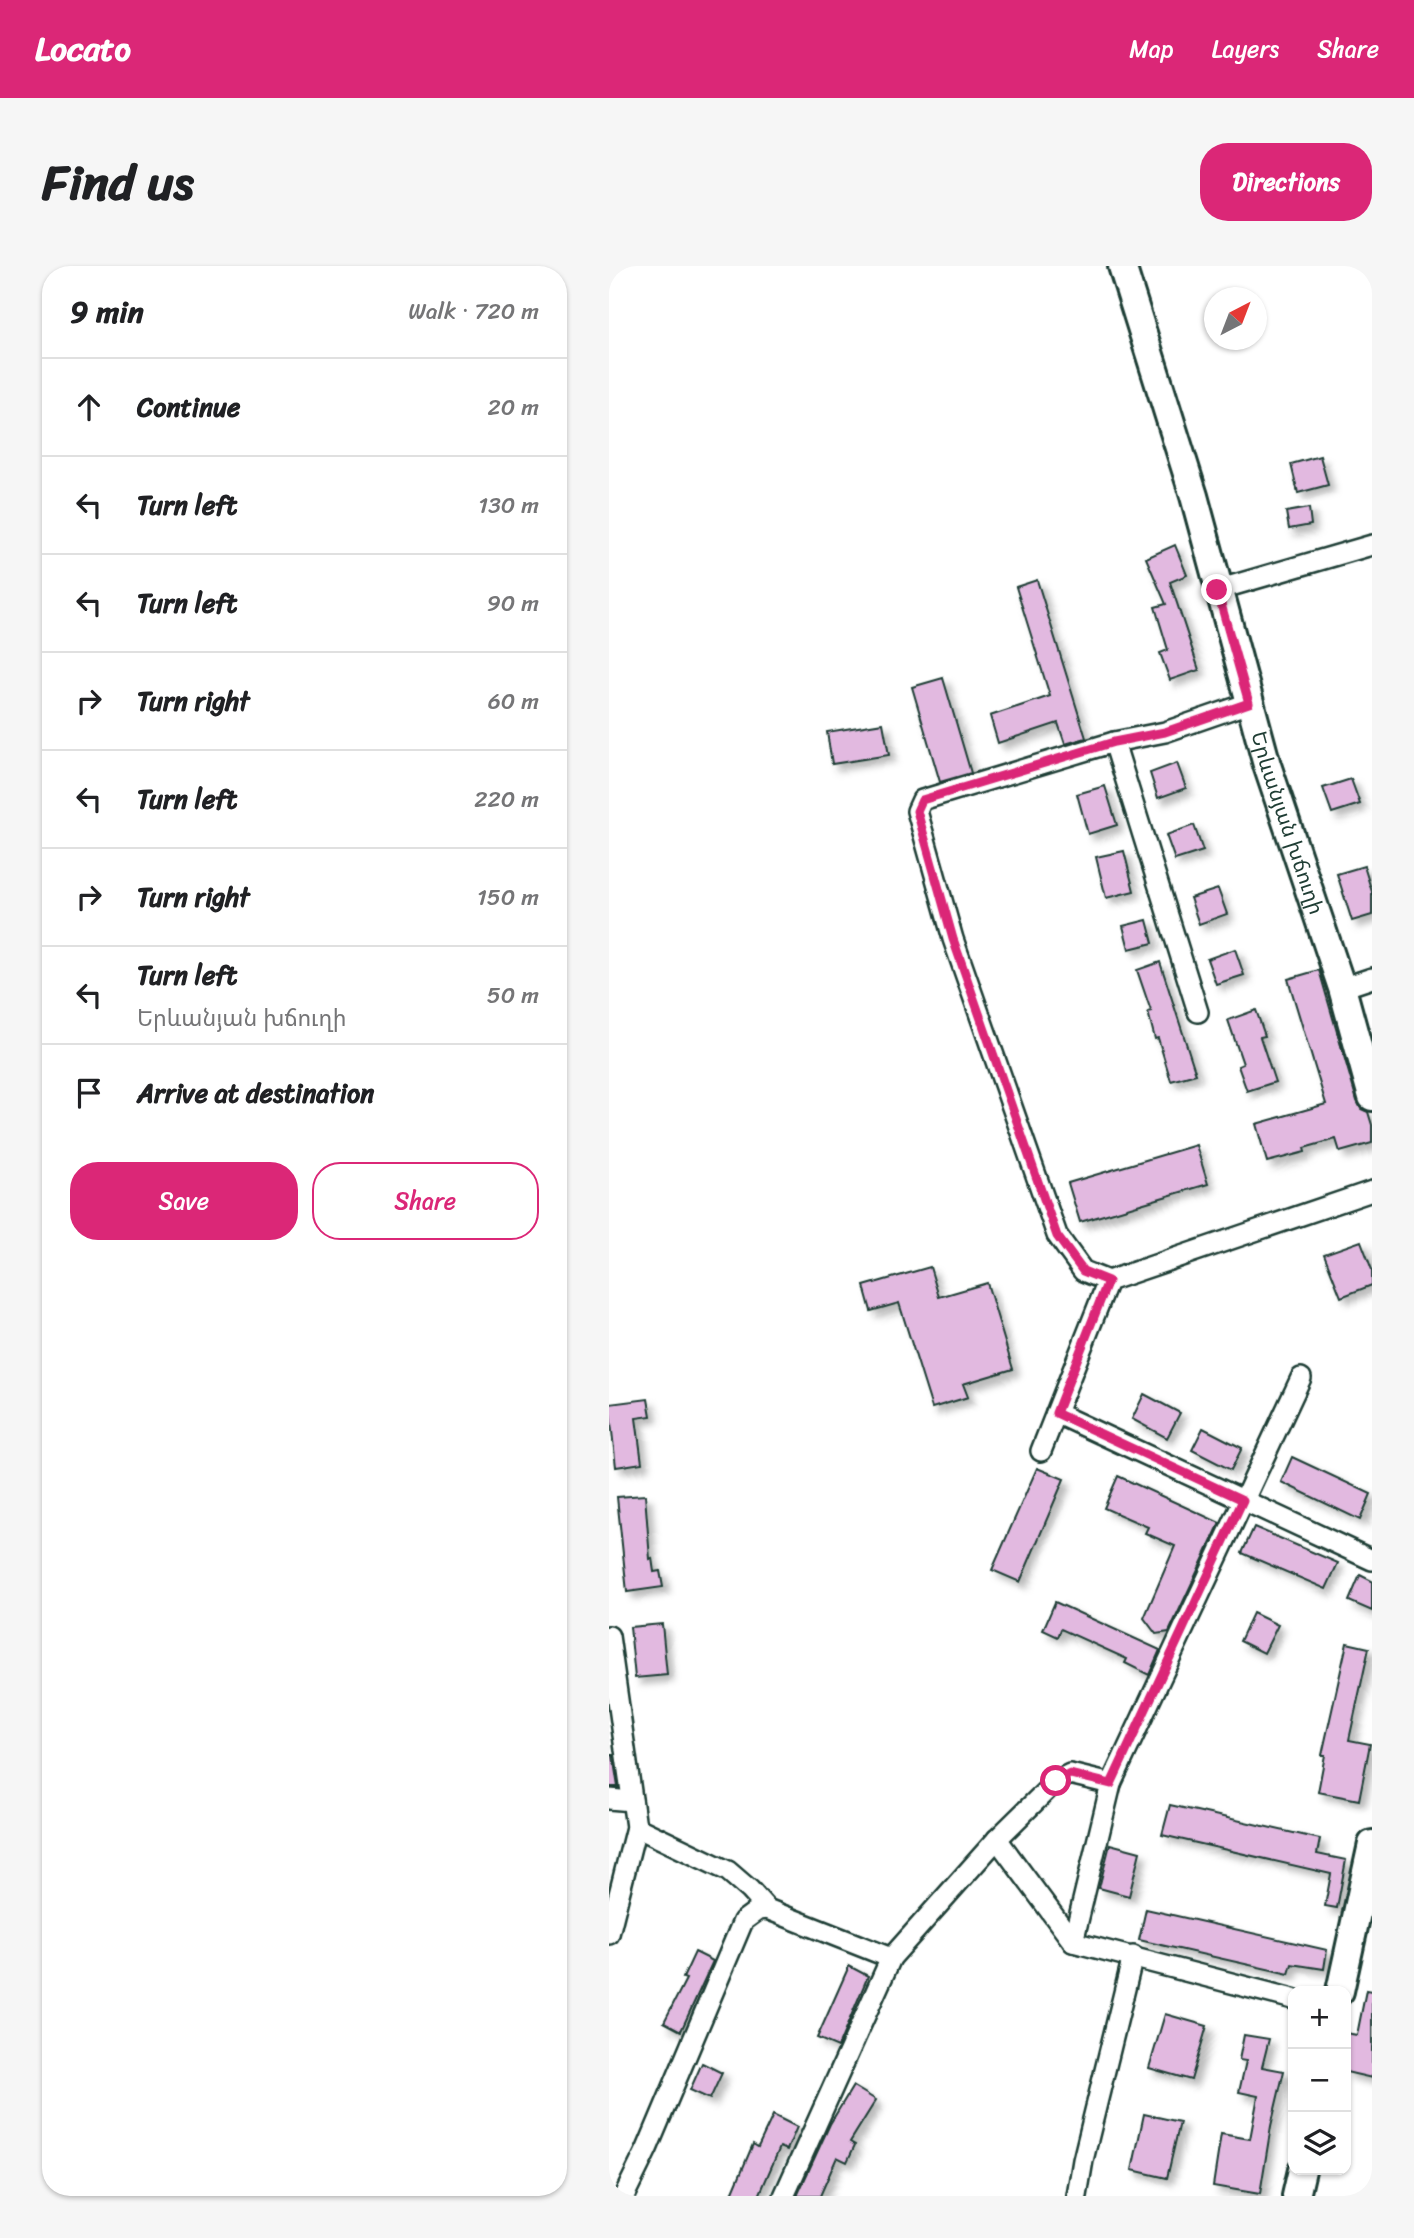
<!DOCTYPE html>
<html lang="en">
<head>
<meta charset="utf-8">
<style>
	:root { --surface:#fff; --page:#f6f6f6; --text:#202124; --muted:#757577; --line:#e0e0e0; --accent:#db2777 }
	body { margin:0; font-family:Sriracha,"Noto Sans Armenian",sans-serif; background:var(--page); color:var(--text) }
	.controls { position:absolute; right:21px; bottom:21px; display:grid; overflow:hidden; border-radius:14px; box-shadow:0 2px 5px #0004 }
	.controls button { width:63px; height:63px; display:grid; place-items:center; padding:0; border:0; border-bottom:2px solid var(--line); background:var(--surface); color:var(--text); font:35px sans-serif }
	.compass { position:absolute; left:595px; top:21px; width:63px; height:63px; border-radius:50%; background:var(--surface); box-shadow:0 2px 5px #0004; rotate:42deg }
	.stop { position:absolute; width:21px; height:21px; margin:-16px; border:5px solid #db2777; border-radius:50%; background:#fff }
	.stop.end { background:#db2777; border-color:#fff; box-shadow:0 2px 7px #0008 }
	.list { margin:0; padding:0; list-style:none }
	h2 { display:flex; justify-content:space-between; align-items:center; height:91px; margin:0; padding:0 28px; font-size:30px }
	h2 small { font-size:23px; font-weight:400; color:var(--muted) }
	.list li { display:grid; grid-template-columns:46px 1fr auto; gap:21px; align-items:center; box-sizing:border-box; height:98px; padding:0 28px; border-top:2px solid var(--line) }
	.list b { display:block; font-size:26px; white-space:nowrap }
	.list p { margin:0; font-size:23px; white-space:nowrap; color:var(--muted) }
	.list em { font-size:23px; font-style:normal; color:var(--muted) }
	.actions { display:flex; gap:14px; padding:21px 28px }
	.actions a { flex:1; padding:16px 0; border:2px solid var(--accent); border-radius:28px; text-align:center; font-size:24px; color:var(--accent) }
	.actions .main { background:var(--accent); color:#fff }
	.icon { flex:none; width:38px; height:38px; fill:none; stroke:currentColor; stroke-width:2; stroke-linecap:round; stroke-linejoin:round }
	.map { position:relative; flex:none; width:763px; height:1930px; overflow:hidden; border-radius:28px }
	header { display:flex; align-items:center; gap:42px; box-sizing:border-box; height:98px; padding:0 35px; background:var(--accent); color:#fff }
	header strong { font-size:33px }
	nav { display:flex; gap:38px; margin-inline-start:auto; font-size:24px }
	.intro { display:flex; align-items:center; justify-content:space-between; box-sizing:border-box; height:168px; padding:0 42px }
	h1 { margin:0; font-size:49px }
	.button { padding:18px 32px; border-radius:28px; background:var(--accent); color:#fff; font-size:24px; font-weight:700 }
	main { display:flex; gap:42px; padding:0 42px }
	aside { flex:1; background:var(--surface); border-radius:28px; box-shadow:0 2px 5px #0004 }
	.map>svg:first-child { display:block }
</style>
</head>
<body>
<header>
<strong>Locato</strong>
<nav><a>Map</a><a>Layers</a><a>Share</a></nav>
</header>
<div class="intro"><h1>Find us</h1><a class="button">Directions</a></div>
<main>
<aside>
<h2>9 min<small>Walk · 720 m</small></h2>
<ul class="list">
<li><svg class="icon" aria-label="ahead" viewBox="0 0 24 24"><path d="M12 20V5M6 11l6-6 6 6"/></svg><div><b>Continue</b></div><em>20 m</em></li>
<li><svg class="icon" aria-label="left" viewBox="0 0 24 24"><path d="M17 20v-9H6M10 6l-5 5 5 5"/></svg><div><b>Turn left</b></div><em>130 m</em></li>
<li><svg class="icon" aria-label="left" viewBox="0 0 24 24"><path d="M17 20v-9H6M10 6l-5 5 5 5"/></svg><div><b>Turn left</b></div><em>90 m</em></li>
<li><svg class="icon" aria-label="right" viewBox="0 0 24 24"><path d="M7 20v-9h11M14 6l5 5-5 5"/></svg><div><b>Turn right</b></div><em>60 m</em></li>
<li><svg class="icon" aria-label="left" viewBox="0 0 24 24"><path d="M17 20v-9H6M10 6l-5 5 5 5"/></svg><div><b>Turn left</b></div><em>220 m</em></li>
<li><svg class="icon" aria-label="right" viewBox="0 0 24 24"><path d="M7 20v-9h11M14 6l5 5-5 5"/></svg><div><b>Turn right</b></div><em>150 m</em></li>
<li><svg class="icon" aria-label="left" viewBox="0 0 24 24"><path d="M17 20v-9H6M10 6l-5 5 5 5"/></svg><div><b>Turn left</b><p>Երևանյան խճուղի</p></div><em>50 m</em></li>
<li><svg class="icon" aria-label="arrive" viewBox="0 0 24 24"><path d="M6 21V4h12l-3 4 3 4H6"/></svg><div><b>Arrive at destination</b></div></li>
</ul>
<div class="actions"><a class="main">Save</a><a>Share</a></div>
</aside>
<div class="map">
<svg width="763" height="1930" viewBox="0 0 763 1930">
	<defs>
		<filter id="shadow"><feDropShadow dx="6" dy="6" stdDeviation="3.5" flood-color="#0004"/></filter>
	</defs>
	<rect width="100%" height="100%" fill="#fff"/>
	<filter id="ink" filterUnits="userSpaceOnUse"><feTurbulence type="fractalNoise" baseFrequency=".0143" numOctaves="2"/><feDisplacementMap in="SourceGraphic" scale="14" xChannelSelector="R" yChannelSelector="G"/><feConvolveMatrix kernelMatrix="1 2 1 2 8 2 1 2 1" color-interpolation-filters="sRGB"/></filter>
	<g filter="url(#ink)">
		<g fill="#e2b9e0" stroke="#1f3d34" stroke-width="2" filter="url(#shadow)">
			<path d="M711,190L719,219L689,227L682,198Z"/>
			<path d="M700,242L702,259L680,263L677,246Z"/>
			<path d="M566,279L578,309L561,316L590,404L561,414L551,387L559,384L546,341L557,338L537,292Z"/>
			<path d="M428,314L477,472L456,478L449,457L389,477L381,450L441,430L407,321Z"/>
			<path d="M334,412L362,507L331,516L303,421Z"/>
			<path d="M274,457L280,489L223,498L218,466Z"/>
			<path d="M568,497L577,522L549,532L541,507Z"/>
			<path d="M742,513L751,538L723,547L714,522Z"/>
			<path d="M496,520L508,559L479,568L468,528Z"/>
			<path d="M585,559L594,585L566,594L557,569Z"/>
			<path d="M515,585L525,625L497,632L487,591Z"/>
			<path d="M755,600L763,626V649L743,655L728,608Z"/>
			<path d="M609,623L618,648L590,658L581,632Z"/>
			<path d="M538,654L544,677L520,683L514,660Z"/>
			<path d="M626,683L635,709L607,718L598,693Z"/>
			<path d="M551,696L587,808L562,815L549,772L546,773L539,746L542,745L528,704Z"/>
			<path d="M710,704L748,835L752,843L759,846L763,859V877L731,886L727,873L695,882L696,886L658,896L647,858L717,838L679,713Z"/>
			<path d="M647,744L656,770L651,771L666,816L638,825L629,800L634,798L619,754Z"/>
			<path d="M587,879L599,918L471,956L459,917Z"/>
			<path d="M752,975L763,1004V1019L732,1031L715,988Z"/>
			<path d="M321,1001L330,1031L378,1017L404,1103L354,1118L359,1131L323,1142L290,1037L262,1045L255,1020Z"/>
			<path d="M535,1128L571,1147L558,1172L523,1153Z"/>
			<path d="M39,1133L42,1150L27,1152L33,1197L7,1201L0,1138Z"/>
			<path d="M594,1162L633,1182L622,1204L583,1184Z"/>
			<path d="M683,1191L762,1228L751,1254L672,1216Z"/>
			<path d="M428,1202L455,1213L411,1316L383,1304Z"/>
			<path d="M509,1210L611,1257L560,1366L547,1368L535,1352L566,1280L536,1267L539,1261L495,1242Z"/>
			<path d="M36,1229L41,1293L43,1292L45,1306L51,1305L54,1321L18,1326L8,1231Z"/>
			<path d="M645,1261L729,1297L717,1323L633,1287Z"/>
			<path d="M751,1309L763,1315V1345L740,1335Z"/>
			<path d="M446,1336L551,1384L540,1409L516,1397L518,1393L452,1363L449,1371L434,1364Z"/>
			<path d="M644,1347L669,1359L655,1387L631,1375Z"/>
			<path d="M53,1358L58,1409L26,1412L21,1361Z"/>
			<path d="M738,1377L760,1382L740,1474L761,1478L750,1534L709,1526L716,1489H713Z"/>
			<path d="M0,1489H4L9,1521H0Z"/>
			<path d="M561,1539L711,1573L708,1588L737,1594L728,1642L716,1640L722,1608L553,1569Z"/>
			<path d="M501,1578L531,1586L520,1630L490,1622Z"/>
			<path d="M537,1643L718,1684L715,1703L683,1698L680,1708L530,1674Z"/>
			<path d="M86,1686L104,1695L72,1765L55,1756L77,1713L74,1712Z"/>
			<path d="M240,1700L259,1710L229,1781L208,1772Z"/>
			<path d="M757,1724L763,1725V1812L737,1806V1767L748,1769Z"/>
			<path d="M556,1748L598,1760L582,1814L540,1802Z"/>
			<path d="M635,1769L660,1773L653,1801L675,1805L662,1860L651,1928L604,1920L612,1868L641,1873L649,1830L630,1826L637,1795L630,1794Z"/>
			<path d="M93,1797L113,1807L101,1833L81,1824Z"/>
			<path d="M244,1820L267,1834L241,1876L246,1879L238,1896L228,1891L211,1930H188L221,1858Z"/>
			<path d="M535,1848L571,1856L558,1912L523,1904Z"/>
			<path d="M164,1849L188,1861L178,1884L171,1881L150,1930H122L144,1878L149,1881Z"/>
		</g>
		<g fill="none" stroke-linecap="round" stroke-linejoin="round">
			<defs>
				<g id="minor">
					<path d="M608,324L763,279"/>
					<path d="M505,476L589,746"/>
					<path d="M733,722L763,712"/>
					<path d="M499,1015L474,1005L448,969L344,673L308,545L313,534L505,476L556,466L640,437"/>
					<path d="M447,1147L763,1294"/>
					<path d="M432,1185L499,1015L763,925"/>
					<path d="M0,1370L27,1561L0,1668"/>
					<path d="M0,1533L23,1535"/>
					<path d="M27,1561L119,1605L141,1624L158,1643"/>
					<path d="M388,1573L464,1676L684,1733"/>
					<path d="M464,1676L502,1518L692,1112"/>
					<path d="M15,1930L38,1883L134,1655L149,1644L158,1643L282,1692"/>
					<path d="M175,1930L282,1692L388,1573L447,1515L461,1508L502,1518"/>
					<path d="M468,1930L474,1894L524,1690"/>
				</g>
				<g id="secondary">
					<path id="s1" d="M513,0L585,230L658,499L733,722L763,831"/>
					<path d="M731,1725L763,1578"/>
					<path d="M687,1930L693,1904"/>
				</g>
			</defs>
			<use href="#minor" stroke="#1f3d34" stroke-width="24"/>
			<use href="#secondary" stroke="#1f3d34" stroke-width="32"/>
			<use href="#minor" stroke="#fff" stroke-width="19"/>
			<use href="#secondary" stroke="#fff" stroke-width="26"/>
		</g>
	</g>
	<g fill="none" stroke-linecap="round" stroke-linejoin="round" filter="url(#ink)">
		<path stroke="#db2777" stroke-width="9" d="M447,1515L461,1508L502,1518L634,1234L447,1147L499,1015L474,1005L448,970L344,673L308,545L313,534L505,476L556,466L640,437L608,324"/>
	</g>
	<g text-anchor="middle" stroke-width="5" stroke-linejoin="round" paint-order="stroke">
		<g font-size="21" fill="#1f3d34" stroke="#fff">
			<text dy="7" stroke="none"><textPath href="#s1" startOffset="581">Երևանյան խճուղի</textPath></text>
		</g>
	</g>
</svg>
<div class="controls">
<button>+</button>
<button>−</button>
<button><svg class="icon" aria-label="layers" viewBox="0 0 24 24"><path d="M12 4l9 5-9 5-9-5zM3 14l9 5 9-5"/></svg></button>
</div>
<svg class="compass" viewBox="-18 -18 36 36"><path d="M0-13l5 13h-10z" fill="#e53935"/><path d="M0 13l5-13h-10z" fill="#757577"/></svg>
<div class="stop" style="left:447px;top:1515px"></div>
<div class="stop end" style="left:608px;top:324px"></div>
</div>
</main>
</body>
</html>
